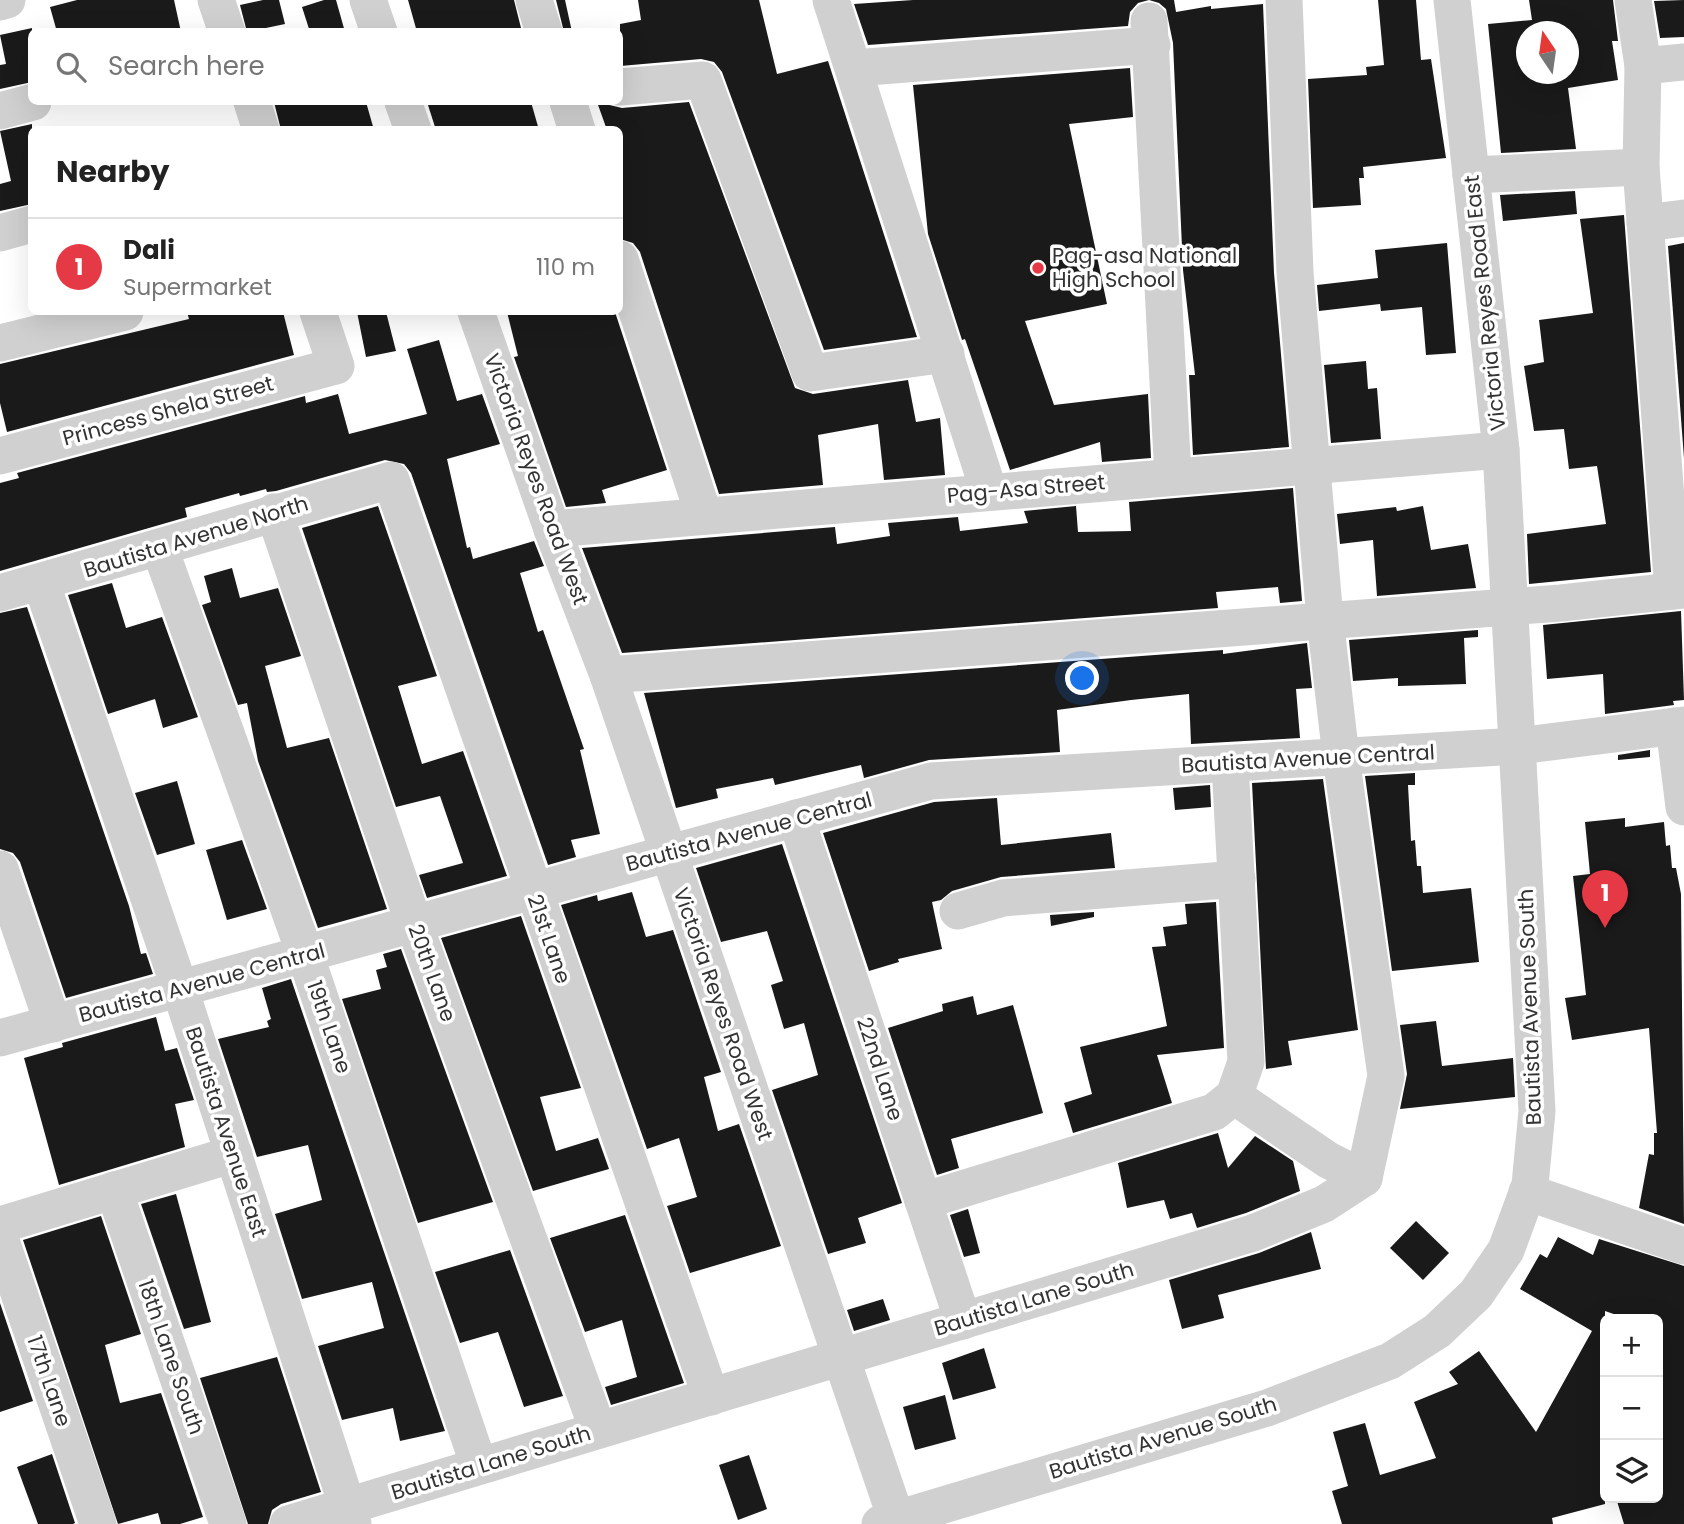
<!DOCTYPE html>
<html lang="en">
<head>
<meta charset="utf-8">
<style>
	:root { --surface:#fff; --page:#f6f6f6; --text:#222; --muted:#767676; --line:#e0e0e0; --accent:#e63946 }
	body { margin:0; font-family:Poppins,sans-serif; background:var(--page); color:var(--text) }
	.controls { position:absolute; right:21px; bottom:21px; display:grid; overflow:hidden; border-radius:10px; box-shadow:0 7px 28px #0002 }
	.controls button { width:63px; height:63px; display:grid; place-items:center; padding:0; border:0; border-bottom:2px solid var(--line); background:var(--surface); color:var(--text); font:35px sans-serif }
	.compass { position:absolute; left:1516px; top:21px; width:63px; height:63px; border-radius:50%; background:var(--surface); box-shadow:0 7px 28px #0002; rotate:347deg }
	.you { position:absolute; left:1083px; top:679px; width:24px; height:24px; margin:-18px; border:5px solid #fff; border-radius:50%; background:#1a73e8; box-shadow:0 0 0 10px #1a73e833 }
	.badge { display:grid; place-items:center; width:46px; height:46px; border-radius:50%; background:var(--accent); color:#fff; font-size:23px; font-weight:700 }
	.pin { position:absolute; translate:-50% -58px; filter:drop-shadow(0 2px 4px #0008) }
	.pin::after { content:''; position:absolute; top:37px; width:24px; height:21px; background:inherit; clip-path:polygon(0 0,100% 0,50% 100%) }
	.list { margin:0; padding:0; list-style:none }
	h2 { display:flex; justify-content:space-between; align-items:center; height:91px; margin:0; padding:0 28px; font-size:30px }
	h2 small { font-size:23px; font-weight:400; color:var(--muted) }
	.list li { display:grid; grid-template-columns:46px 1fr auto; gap:21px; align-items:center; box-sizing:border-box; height:98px; padding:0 28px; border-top:2px solid var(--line) }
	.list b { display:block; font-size:26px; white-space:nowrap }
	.list p { margin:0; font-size:23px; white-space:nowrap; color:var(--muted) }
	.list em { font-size:23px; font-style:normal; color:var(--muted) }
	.icon { flex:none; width:38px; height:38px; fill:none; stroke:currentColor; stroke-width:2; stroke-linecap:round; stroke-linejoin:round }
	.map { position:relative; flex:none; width:1684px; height:1524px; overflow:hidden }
	.search { position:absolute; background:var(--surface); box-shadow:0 7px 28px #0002; left:28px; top:28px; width:595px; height:77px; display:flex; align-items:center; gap:18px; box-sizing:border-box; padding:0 24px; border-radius:10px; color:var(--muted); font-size:26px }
	.panel { position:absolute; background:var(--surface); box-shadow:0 7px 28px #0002; left:28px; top:126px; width:595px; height:189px; border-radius:10px }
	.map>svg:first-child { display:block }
</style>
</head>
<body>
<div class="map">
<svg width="1684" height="1524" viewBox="0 0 1684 1524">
	<rect width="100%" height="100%" fill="#fff"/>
	<g fill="#1a1a1a" fill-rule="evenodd">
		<path d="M77,0H174L181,32H57L50,7Z"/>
		<path d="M263,0H279L285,24L247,32L240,5Z"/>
		<path d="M324,0H336L345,32H310L302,7Z"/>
		<path d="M408,0H514L522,32H417Z"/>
		<path d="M556,0H565L572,32H564Z"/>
		<path d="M638,0H759L777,74L828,61L917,337L824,350L722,72L714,62L701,59L620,66V24L641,20Z"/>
		<path d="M913,0H1174L1176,12L1211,6V9L1263,4L1274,273L1289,447L1193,455L1189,375H1195L1183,270L1173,43L1166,9L1159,3L1149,0L1138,3L1130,12L1128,26L868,45L854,4Z"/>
		<path d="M1378,0H1416L1421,60L1431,59L1446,158L1363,167L1364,178H1359L1361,205L1313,208L1308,79L1367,75L1366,67L1384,65Z"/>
		<path d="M1529,0H1613L1618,41H1612L1618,80L1568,88L1576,149L1501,153L1488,24L1532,20ZM1527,32H1569V74H1527Z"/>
		<path d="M1684,0V37L1660,38L1654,1Z"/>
		<path d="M32,28V82L0,89V65L6,64L0,35Z"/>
		<path d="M1130,68L1133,117L1069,124L1107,304L1025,321L1054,405L1148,394L1151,458L1102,462L1100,442L1010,470L965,339L962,340L928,234L913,85Z"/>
		<path d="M274,102H366L374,130H281Z"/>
		<path d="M427,102H531L539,130H436Z"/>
		<path d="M597,102L622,108L689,102L795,388L813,394L908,380L916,422L940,418L945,475L884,480L878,424L818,435L823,485L719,494L640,252L633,243L620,239V130H607Z"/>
		<path d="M32,124V204L0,211V184L11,181L0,131Z"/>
		<path d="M1575,191L1577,214L1503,221L1500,195Z"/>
		<path d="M1624,215L1651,572L1529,584L1527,534L1606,524L1597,466L1569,469L1564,429L1534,431L1524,366L1544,362L1539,320L1593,313L1580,219Z"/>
		<path d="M1447,243L1456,353L1426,355L1422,307L1381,311L1380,304L1319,311L1317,285L1378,278L1375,250Z"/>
		<path d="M1684,243V458L1668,246Z"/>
		<path d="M187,312H283L294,355L7,432L0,403V364L189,319Z"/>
		<path d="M357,312H386L396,351L366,357Z"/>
		<path d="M507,312H615L667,470L602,490L606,503L566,507L514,357L518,356Z"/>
		<path d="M439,340L457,401L482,394L500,444L447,459L467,548L470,547L473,559L534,541L544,566L520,573L538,632L543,630L584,749L580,750L600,834L571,840L576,857L548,865L411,473L404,464L385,460L276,491L267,492L266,489L240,496L239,493L185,508L187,517L0,571V483L19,478L17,473L305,396L306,403L338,394L349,434L427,414L407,349Z"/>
		<path d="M1366,361L1368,389L1377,388L1381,439L1331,443L1324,365Z"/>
		<path d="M1293,488L1302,601L1280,603L1278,587L1216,592L1218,608L622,653L582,548L835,527L837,544L890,536L888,523L958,517L960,531L1028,523L1024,511L1076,506L1078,532L1131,531L1129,502Z"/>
		<path d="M378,506L437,676L398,686L422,764L463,751L507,876L427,898L419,875L463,863L440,796L396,807L302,528Z"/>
		<path d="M1423,506L1431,550L1468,544L1476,588L1377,596L1373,540L1340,544L1337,514L1396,507L1397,511Z"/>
		<path d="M232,568L240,598L278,588L301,656L265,666L287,748L329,738L387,909L318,928L258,761L247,703L238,705L202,605L211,602L204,576Z"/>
		<path d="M112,583L126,628L162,617L198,717L163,728L155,699L108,714L68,595Z"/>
		<path d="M27,607L129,906L141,954L146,953L153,974L66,998L20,862L13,853L0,849V613Z"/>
		<path d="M1681,611L1684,700L1673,701L1674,705L1605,714L1603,674L1547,679L1543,625Z"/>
		<path d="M1478,630V637L1464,638L1466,684L1398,686V678L1353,681L1349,640Z"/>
		<path d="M1307,643L1312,688L1296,689L1300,738L1191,744L1189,694L1131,700L1057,710L1060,752L929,760L864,778L861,765L775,785L773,778L716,789L718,798L676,808L644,693L1223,650V654Z"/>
		<path d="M1650,750V757L1618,760V755Z"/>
		<path d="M1415,773V785H1408L1411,841L1415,840L1417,866H1421L1423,893L1471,888L1479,962L1392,971L1365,776Z"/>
		<path d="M1323,779L1358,1030L1288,1041L1292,1065L1266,1069L1252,783Z"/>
		<path d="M177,781L195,844L157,855L135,793Z"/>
		<path d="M1210,785L1211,807L1175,810L1173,788Z"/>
		<path d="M997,798L1001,845L1111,833L1115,868L1001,877L952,891L941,900L932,902L942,949L898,959L899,962L869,971L823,833L934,802Z"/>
		<path d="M1625,818V827L1664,822L1666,846L1670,845L1672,868H1676L1681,894L1684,1224L1639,1208L1649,1154L1654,1155V1133H1657L1649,1028L1572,1040L1565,998L1586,995L1573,876L1590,874L1585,822Z"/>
		<path d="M242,840L267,909L227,920L206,850Z"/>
		<path d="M782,844L902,1203L858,1218L866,1243L828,1254L772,1090L818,1075L804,1023L784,1029L771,985L783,981L767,931L721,942L696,868Z"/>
		<path d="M632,892L646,937L673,930L721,1072L704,1077L718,1131L739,1124L781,1246L690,1273L667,1206L697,1197L679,1138L647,1149L561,905L597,895L598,901Z"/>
		<path d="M1216,902L1224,1048L1157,1055L1172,1103L1073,1133L1064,1103L1092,1094L1080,1047L1167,1026L1152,947L1166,946L1163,927L1187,924L1185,904Z"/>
		<path d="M1094,912V917L1051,926L1050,915Z"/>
		<path d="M521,916L581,1088L540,1097L556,1151L598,1138L609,1169L533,1191L441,938Z"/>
		<path d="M401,949L493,1202L418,1223L342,999L381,989L376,970L387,967L383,954Z"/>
		<path d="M291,979L445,1431L400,1441L393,1408L342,1420L318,1346L384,1328L372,1282L302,1299L275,1214L322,1200L308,1145L257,1157L218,1039L269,1027L267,1021L271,1019L262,988Z"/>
		<path d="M973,996L977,1015L1013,1005L1043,1113L951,1139L959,1168L937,1175L888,1028L943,1011L942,1004Z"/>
		<path d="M156,1017L165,1051L177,1048L194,1100L175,1104L185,1147L59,1185L24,1058L63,1047L62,1043Z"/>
		<path d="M1436,1021L1442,1066L1513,1058L1515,1097L1400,1109L1407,1074L1400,1025Z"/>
		<path d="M1218,1133L1228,1168L1255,1136L1293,1161L1300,1191L1246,1213L1197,1228L1192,1213L1170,1219L1164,1200L1127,1208L1118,1163Z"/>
		<path d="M176,1194L211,1322L184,1329L141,1204Z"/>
		<path d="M968,1209L980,1253L964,1257L950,1215Z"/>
		<path d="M625,1215L684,1383L611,1405L605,1387L637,1377L622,1320L585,1332L550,1238Z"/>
		<path d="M101,1216L141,1334L105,1345L120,1403L161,1393L203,1517L180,1524H161L158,1513L118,1524L23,1240Z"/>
		<path d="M1416,1221L1449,1253L1423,1280L1390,1248Z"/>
		<path d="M1311,1232L1321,1269L1218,1295L1224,1318L1182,1329L1169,1280L1259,1253Z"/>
		<path d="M1558,1237L1593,1255L1599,1239L1684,1266V1524H1624L1616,1498H1658V1319H1628L1605,1311V1504L1552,1518L1553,1524H1342L1332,1491L1348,1486L1333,1432L1365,1423L1380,1475L1436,1458L1414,1402L1458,1384L1449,1372L1479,1351L1536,1432L1592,1331L1520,1289L1540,1254L1547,1258Z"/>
		<path d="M510,1250L563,1396L524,1407L498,1332L460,1343L435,1272Z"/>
		<path d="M883,1299L890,1320L854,1331L847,1310Z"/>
		<path d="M0,1303L33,1401L0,1412Z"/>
		<path d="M984,1348L996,1388L953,1400L942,1363Z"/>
		<path d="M277,1357L321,1492L281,1504L272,1510L268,1524H248L200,1378Z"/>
		<path d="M945,1395L956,1439L915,1450L903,1407Z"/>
		<path d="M52,1454L75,1523L73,1524H38L17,1467Z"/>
		<path d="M749,1455L767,1509L738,1520L719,1465Z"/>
	</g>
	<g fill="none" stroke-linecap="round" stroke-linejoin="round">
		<g stroke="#d0d0d0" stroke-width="37">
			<path d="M216,0L227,32"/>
			<path d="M368,0L379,32"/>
			<path d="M534,0L544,32"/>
			<path d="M831,0L989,492"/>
			<path d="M1633,0L1643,66L1641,167L1673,591"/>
			<path d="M0,2L7,0"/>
			<path d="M1149,21L1173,477"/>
			<path d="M1643,66L1684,62"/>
			<path d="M854,68L1152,45"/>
			<path d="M620,87L703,80L810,373L946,354"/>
			<path d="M252,102L261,130"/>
			<path d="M403,102L413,130"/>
			<path d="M568,102L577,130"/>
			<path d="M0,111L33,102"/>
			<path d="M1471,175L1641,167"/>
			<path d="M1645,223L1684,218"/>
			<path d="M0,233L32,224"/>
			<path d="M620,259L704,516"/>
			<path d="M476,312L552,529L608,675L898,1524"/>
			<path d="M0,343L125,312"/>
			<path d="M0,456L336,366L318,312"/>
			<path d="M274,512L414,924L598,1430"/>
			<path d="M552,529L1501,450"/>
			<path d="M160,549L305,954L479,1466"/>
			<path d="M41,582L180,989L353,1524"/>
			<path d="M0,593L391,480L711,1397"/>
			<path d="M608,675L1561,603L1684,590"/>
			<path d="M1674,726L1684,807"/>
			<path d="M796,818L963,1321"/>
			<path d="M0,869L53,1024"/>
			<path d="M958,911L1003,898L1237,879"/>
			<path d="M0,1038L931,781L1518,746L1684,725"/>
			<path d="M1234,1096L1328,1160L1364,1178"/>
			<path d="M114,1190L228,1524"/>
			<path d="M1527,1192L1684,1246"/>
			<path d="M923,1201L1214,1112L1234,1096L1246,1062L1230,764"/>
			<path d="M0,1225L234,1154"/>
			<path d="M0,1238L98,1524"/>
			<path d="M288,1524L1253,1233L1324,1204L1364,1178L1386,1076L1341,757L1325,619L1295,272L1284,0"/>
			<path d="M880,1524L1267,1408L1390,1361L1437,1331L1476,1294L1506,1250L1530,1185L1537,1111L1501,450L1452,0"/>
		</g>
	</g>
	<circle fill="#e63946" stroke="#fff" stroke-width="2.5" cx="1038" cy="268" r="7"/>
	<g text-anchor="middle" stroke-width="7" stroke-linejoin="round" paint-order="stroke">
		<g font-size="21" fill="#333" stroke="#fff" text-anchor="start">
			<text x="1052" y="263">Pag-asa National<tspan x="1052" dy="24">High School</tspan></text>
		</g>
		<g font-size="21" fill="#333" stroke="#fff">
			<text transform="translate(1485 303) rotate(-96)" y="7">Victoria Reyes Road East</text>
			<text transform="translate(168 411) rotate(-15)" y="7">Princess Shela Street</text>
			<text transform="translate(536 479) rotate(70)" y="7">Victoria Reyes Road West</text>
			<text transform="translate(1026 489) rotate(-5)" y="7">Pag-Asa Street</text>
			<text transform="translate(196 537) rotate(-17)" y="7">Bautista Avenue North</text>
			<text transform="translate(1308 759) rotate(-3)" y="7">Bautista Avenue Central</text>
			<text transform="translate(749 832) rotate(-15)" y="7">Bautista Avenue Central</text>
			<text transform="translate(549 939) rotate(71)" y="7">21st Lane</text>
			<text transform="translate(432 973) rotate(70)" y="7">20th Lane</text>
			<text transform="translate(202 983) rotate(-15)" y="7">Bautista Avenue Central</text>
			<text transform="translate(1530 1007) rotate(-92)" y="7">Bautista Avenue South</text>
			<text transform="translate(723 1014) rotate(71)" y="7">Victoria Reyes Road West</text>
			<text transform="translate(329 1027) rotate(71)" y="7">19th Lane</text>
			<text transform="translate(880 1069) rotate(72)" y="7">22nd Lane</text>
			<text transform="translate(226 1132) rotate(72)" y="7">Bautista Avenue East</text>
			<text transform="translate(1034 1299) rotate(-17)" y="7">Bautista Lane South</text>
			<text transform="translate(171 1357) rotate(71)" y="7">18th Lane South</text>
			<text transform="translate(49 1381) rotate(71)" y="7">17th Lane</text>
			<text transform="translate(1163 1438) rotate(-17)" y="7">Bautista Avenue South</text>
			<text transform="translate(491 1463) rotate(-17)" y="7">Bautista Lane South</text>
		</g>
	</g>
</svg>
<div class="controls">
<button>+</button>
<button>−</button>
<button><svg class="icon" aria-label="layers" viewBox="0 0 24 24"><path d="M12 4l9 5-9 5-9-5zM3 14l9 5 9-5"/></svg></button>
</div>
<svg class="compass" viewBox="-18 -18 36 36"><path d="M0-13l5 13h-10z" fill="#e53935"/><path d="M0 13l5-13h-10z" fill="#767676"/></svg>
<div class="you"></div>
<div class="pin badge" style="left:1605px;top:928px">1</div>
<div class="search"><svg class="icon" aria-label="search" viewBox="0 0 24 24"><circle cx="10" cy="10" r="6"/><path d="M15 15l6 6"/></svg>Search here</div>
<section class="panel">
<h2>Nearby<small></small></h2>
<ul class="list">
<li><span class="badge">1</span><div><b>Dali</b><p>Supermarket</p></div><em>110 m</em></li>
</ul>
</section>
</div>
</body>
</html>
